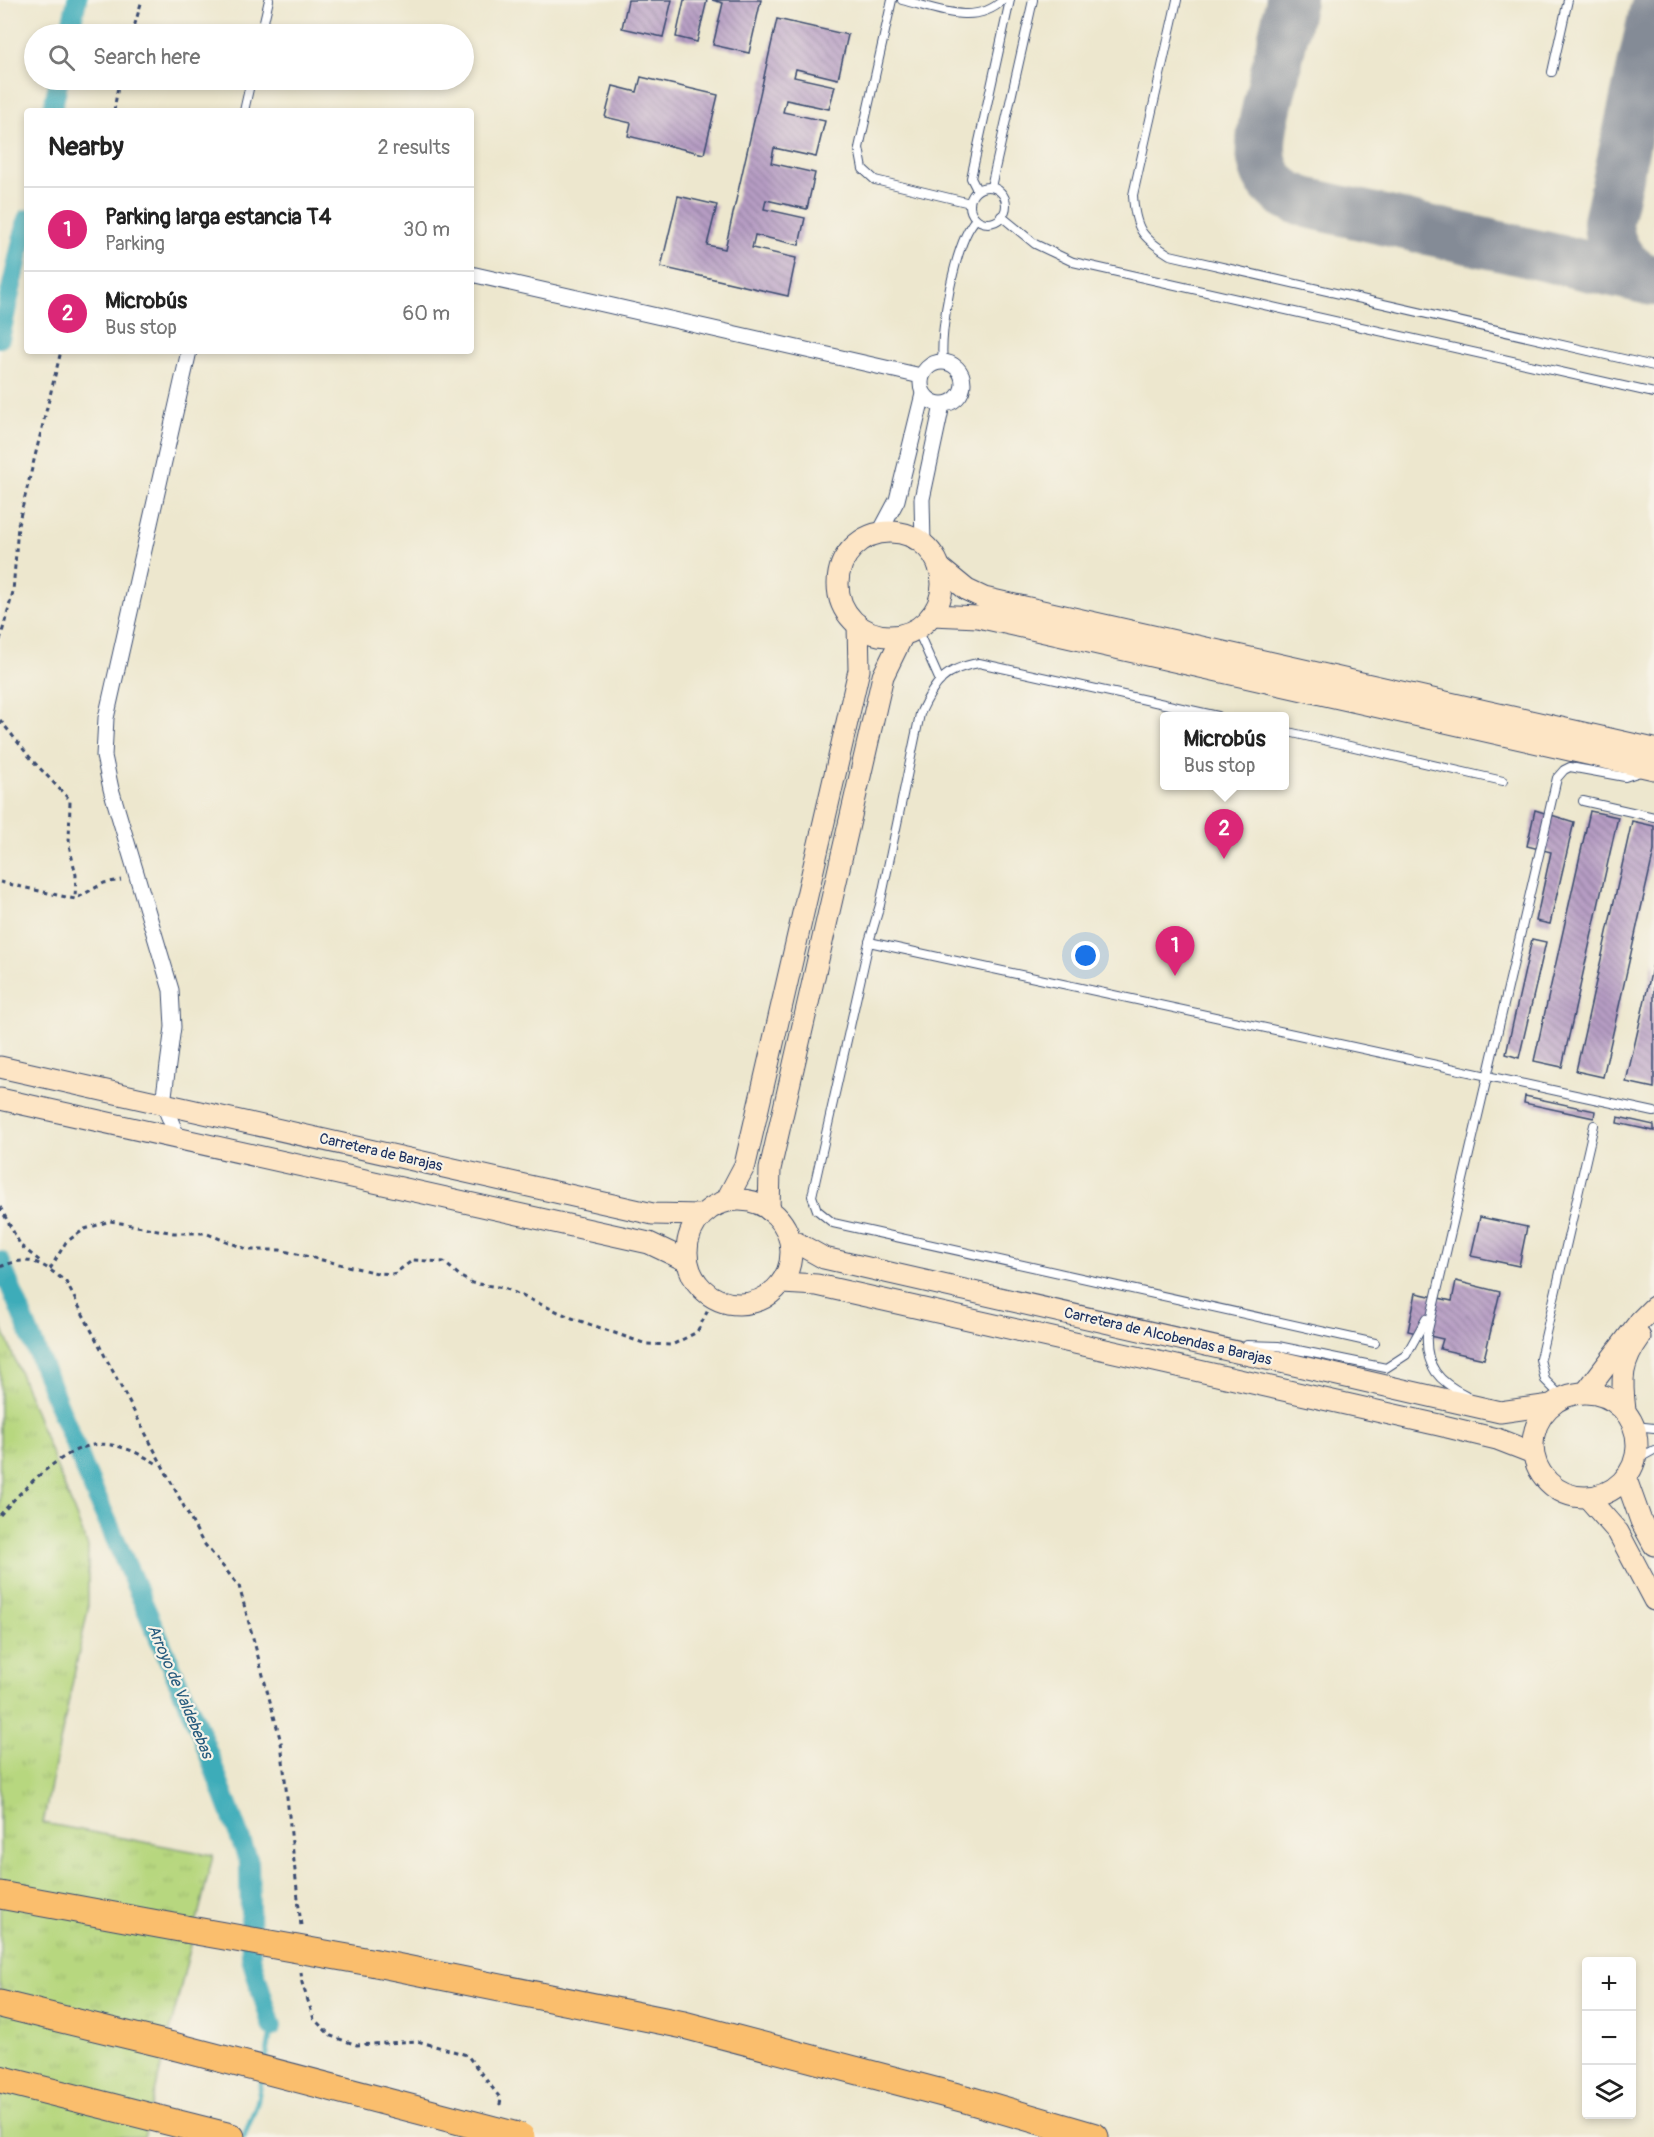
<!DOCTYPE html>
<html lang="en">
<head>
<meta charset="utf-8">
<style>
	:root { --surface:#fff; --page:#f2f2f2; --text:#222; --muted:#767676; --line:#e0e0e0; --accent:#db2777 }
	body { margin:0; font-family:Pangolin,sans-serif; background:var(--page); color:var(--text) }
	.controls { position:absolute; right:18px; bottom:18px; display:grid; overflow:hidden; border-radius:6px; box-shadow:0 3px 9px #0003 }
	.controls button { width:54px; height:54px; display:grid; place-items:center; padding:0; border:0; border-bottom:2px solid var(--line); background:var(--surface); color:var(--text); font:30px sans-serif }
	.you { position:absolute; left:1086px; top:956px; width:21px; height:21px; margin:-15px; border:4px solid #fff; border-radius:50%; background:#1a73e8; box-shadow:0 0 0 9px #1a73e833 }
	.badge { display:grid; place-items:center; width:39px; height:39px; border-radius:50%; background:var(--accent); color:#fff; font-size:20px; font-weight:700 }
	.pin { position:absolute; translate:-50% -50px; filter:drop-shadow(0 2px 3px #0008) }
	.pin::after { content:''; position:absolute; top:32px; width:21px; height:18px; background:inherit; clip-path:polygon(0 0,100% 0,50% 100%) }
	.popup { position:absolute; left:1160px; top:712px; width:129px; height:78px; box-sizing:border-box; display:grid; place-content:center; border-radius:6px; background:var(--surface); filter:drop-shadow(0 2px 4px #0005); font-size:20px; white-space:nowrap; color:var(--muted) }
	.popup b { font-size:22px; color:var(--text) }
	.popup::after { content:''; position:absolute; left:50%; top:100%; margin-left:-12px; border:12px solid transparent; border-top-color:var(--surface) }
	.list { margin:0; padding:0; list-style:none }
	h2 { display:flex; justify-content:space-between; align-items:center; height:78px; margin:0; padding:0 24px; font-size:26px }
	h2 small { font-size:20px; font-weight:400; color:var(--muted) }
	.list li { display:grid; grid-template-columns:39px 1fr auto; gap:18px; align-items:center; box-sizing:border-box; height:84px; padding:0 24px; border-top:2px solid var(--line) }
	.list b { display:block; font-size:22px; white-space:nowrap }
	.list p { margin:0; font-size:20px; white-space:nowrap; color:var(--muted) }
	.list em { font-size:20px; font-style:normal; color:var(--muted) }
	.icon { flex:none; width:33px; height:33px; fill:none; stroke:currentColor; stroke-width:2; stroke-linecap:round; stroke-linejoin:round }
	.map { position:relative; flex:none; width:1654px; height:2137px; overflow:hidden }
	.search { position:absolute; background:var(--surface); box-shadow:0 3px 9px #0003; left:24px; top:24px; width:450px; height:66px; display:flex; align-items:center; gap:15px; box-sizing:border-box; padding:0 21px; border-radius:33px; color:var(--muted); font-size:22px }
	.panel { position:absolute; background:var(--surface); box-shadow:0 3px 9px #0003; left:24px; top:108px; width:450px; height:246px; border-radius:6px }
	.map>svg:first-child { display:block }
</style>
</head>
<body>
<div class="map">
<svg width="1654" height="2137" viewBox="0 0 1654 2137">
	<defs>
		<pattern id="grass-tufts" width="24" height="20" patternUnits="userSpaceOnUse" patternTransform="scale(1.5)"><rect width="24" height="20" fill="#b7d77f"/><path d="M3 7l-1-3M5 7V3M7 7l1-3M15 17l-1-3M17 17v-4M19 17l1-3" fill="none" stroke="#9db970"/></pattern>
		<pattern id="building-back-hatch" width="6" height="6" patternUnits="userSpaceOnUse" patternTransform="scale(1.5)"><rect width="6" height="6" fill="#b69cc3"/><path d="M-1 5l2 2M0 0l6 6M5-1l2 2" fill="none" stroke="#9380a2"/></pattern>
	</defs>
	<rect width="100%" height="100%" fill="#f7f3e8"/>
	<filter id="ink" filterUnits="userSpaceOnUse"><feTurbulence type="fractalNoise" baseFrequency=".0167" numOctaves="2"/><feDisplacementMap in="SourceGraphic" scale="12" xChannelSelector="R" yChannelSelector="G"/><feConvolveMatrix kernelMatrix="1 2 1 2 8 2 1 2 1" color-interpolation-filters="sRGB"/></filter>
	<filter id="wash" filterUnits="userSpaceOnUse"><feTurbulence type="fractalNoise" baseFrequency=".008" numOctaves="4" result="noise"/><feDisplacementMap in="SourceGraphic" scale="24" xChannelSelector="R" yChannelSelector="G"/><feGaussianBlur stdDeviation="1.35" result="paint"/><feColorMatrix in="noise" values="0 0 0 0 0 0 0 0 0 0 0 0 0 0 0 0 0 1.4 0 .05"/><feComposite in="paint" operator="in"/></filter>
	<g filter="url(#wash)">
		<rect width="100%" height="100%" fill="#ede7ce"/>
		<path fill="url(#grass-tufts)" stroke="#69836e" stroke-width="1.5" d="M0,1322L88,1547V1609L43,1823L213,1855L144,2137H0Z"/>
		<g fill="none" stroke-linecap="round" stroke-linejoin="round">
			<g stroke="#3cacb9" stroke-width="5">
				<path d="M265,2064L272,2027"/>
				<path d="M244,2137L257,2103L262,2079"/>
			</g>
			<g stroke="#3cacb9" stroke-width="20">
				<path d="M69,34L77,0"/>
				<path d="M52,111L59,80"/>
				<path d="M0,338L27,219"/>
				<path d="M0,1261L90,1482L201,1734L249,1862L251,1958L272,2027"/>
			</g>
			<g stroke="#848b96" stroke-width="50">
				<path d="M1291,0C1285,29 1278,57 1272,86C1260,135 1244,185 1308,203L1654,281"/>
				<path d="M1650,280C1625,271 1609,249 1608,222L1654,12"/>
			</g>
		</g>
		<g id="blocks">
			<g fill="url(#building-back-hatch)">
				<path d="M628,0H672L663,37L622,28Z"/>
				<path d="M684,0H707L697,42L676,37Z"/>
				<path d="M712,0H761L749,53L713,45L723,3Z"/>
				<path d="M777,19L848,35L838,79L796,69L794,77L835,86L829,109L786,100L783,112L825,121L816,157L774,148L771,163L815,173L807,209L766,200L764,209L805,218L799,245L755,235L752,248L796,258L788,296L661,267L678,196L717,205L707,245L725,249Z"/>
				<path d="M641,77L718,95L704,154L628,136L631,123L605,117L613,86L637,92Z"/>
				<path d="M1535,810L1574,822L1550,924L1536,921L1551,852L1527,846Z"/>
				<path d="M1590,811L1618,817L1562,1067L1534,1061Z"/>
				<path d="M1632,821L1654,826V851L1603,1077L1576,1071Z"/>
				<path d="M1532,939L1546,942L1519,1058L1506,1054Z"/>
				<path d="M1654,960V1088L1626,1082Z"/>
				<path d="M1525,1096L1595,1111L1594,1118L1524,1103Z"/>
				<path d="M1618,1117L1654,1125V1131L1617,1123Z"/>
				<path d="M1480,1217L1527,1227L1519,1266L1471,1256Z"/>
				<path d="M1456,1281L1500,1292L1484,1359L1440,1349L1443,1339L1408,1331L1416,1293L1452,1301Z"/>
			</g>
		</g>
	</g>
	<g filter="url(#ink)">
		<use href="#blocks" fill-opacity="0" stroke="#3a4b6f" stroke-width="1.5"/>
		<g fill="none" stroke-linecap="round" stroke-linejoin="round">
			<defs>
				<g id="lane">
					<path d="M892,0L859,148L863,169L875,180L970,203"/>
					<path d="M902,0C935,8 975,27 1003,0"/>
					<path d="M1177,0L1133,195C1135,229 1142,238 1170,255L1654,366"/>
					<path d="M261,34L269,0"/>
					<path d="M1552,72L1568,0"/>
					<path d="M244,111L251,80"/>
					<circle cx="988" cy="205" r="18"/>
					<path d="M991,187L1033,0"/>
					<path d="M977,190L971,178L1010,0"/>
					<path d="M1001,216L1035,244L1073,262L1654,393"/>
					<path d="M943,362C939,331 955,241 976,219"/>
					<path d="M917,629L940,681"/>
					<path d="M1218,716L979,663C945,668 934,683 920,714L880,905L869,942L812,1196L817,1210L833,1223L1375,1343"/>
					<path d="M1284,731L1503,781"/>
					<path d="M1583,801L1654,817"/>
					<path d="M869,942L1654,1112"/>
					<path d="M1247,1345L1278,1346L1386,1368L1406,1355L1426,1319"/>
					<path d="M1466,1395C1439,1382 1425,1367 1427,1334L1557,778L1564,770L1570,767L1625,777L1640,772"/>
					<path d="M1562,1397L1545,1380L1540,1359L1594,1125"/>
					<path d="M1635,1426L1654,1428"/>
					<path d="M1636,1460L1654,1450"/>
				</g>
				<g id="street">
					<path d="M471,274L921,376"/>
					<circle cx="942" cy="383" r="21"/>
					<path d="M880,532L897,500L923,394"/>
					<path d="M923,544L922,499L942,405"/>
					<path d="M178,1138L163,1103L173,1027L171,990L111,789L104,756L106,718L189,351"/>
				</g>
				<g id="secondary">
					<circle cx="890" cy="584" r="52"/>
					<path d="M939,567L967,590L984,598L1654,749"/>
					<path d="M932,615L978,617L1654,769"/>
					<path d="M0,1067L653,1214L701,1215"/>
					<path d="M0,1099L649,1243L687,1261"/>
					<circle cx="739" cy="1252" r="52"/>
					<path d="M726,1201L745,1165L859,670L858,625"/>
					<path d="M769,1210L770,1169L883,676L903,635"/>
					<path d="M790,1239L824,1258L1500,1412L1551,1405"/>
					<path d="M782,1283L817,1285L1439,1425L1497,1439L1533,1453"/>
					<path d="M1586,1392L1640,1321L1654,1307"/>
					<circle cx="1585" cy="1445" r="52"/>
					<path d="M1625,1410C1621,1379 1621,1363 1640,1337"/>
					<path d="M1626,1479L1641,1521L1654,1545"/>
					<path d="M1588,1498L1618,1532L1654,1600"/>
				</g>
				<g id="highway">
					<path d="M0,1895L185,1929"/>
					<path d="M376,1963L684,2025L969,2100L1095,2137"/>
					<path d="M0,2004L173,2046"/>
					<path d="M0,2079L231,2137"/>
				</g>
			</defs>
			<use href="#lane" stroke="#3a4b6f" stroke-width="10"/>
			<use href="#street" stroke="#3a4b6f" stroke-width="17"/>
			<use href="#secondary" stroke="#3a4b6f" stroke-width="23"/>
			<use href="#highway" stroke="#3a4b6f" stroke-width="29"/>
			<g stroke="#3a4b6f" stroke-width="3" stroke-dasharray="4.5 4.5" stroke-linecap="butt">
				<path d="M132,34L142,0"/>
				<path d="M114,111L119,80"/>
				<path d="M0,640L13,592L18,525L61,351"/>
				<path d="M0,720L32,760L70,800L69,845L76,875L75,899"/>
				<path d="M0,882L75,899L104,883L121,880"/>
				<path d="M0,1207L21,1246L40,1261"/>
				<path d="M0,1267C31,1254 42,1263 66,1282L202,1541L239,1586L281,1742L301,1926"/>
				<path d="M50,1269L66,1242L85,1229L110,1221L174,1233H205L249,1250H280L377,1273L394,1274L413,1260L444,1262L461,1277L472,1283L504,1288L572,1318L646,1344L672,1345L697,1332L714,1298"/>
				<path d="M0,1515C22,1490 59,1451 93,1445C116,1441 141,1454 159,1465"/>
				<path d="M301,1972L302,1983L314,2019L331,2036L357,2045L417,2041L467,2055L501,2099L499,2109"/>
			</g>
			<use href="#lane" stroke="#fff" stroke-width="8"/>
			<use href="#street" stroke="#fff" stroke-width="15"/>
			<use href="#secondary" stroke="#fde5c5" stroke-width="21"/>
			<use href="#highway" stroke="#fabe6d" stroke-width="27"/>
			<defs>
				<g id="highway-bridge">
					<path d="M185,1929L376,1963"/>
					<path d="M173,2046L521,2137"/>
				</g>
			</defs>
			<use href="#highway-bridge" stroke="#3a4b6f" stroke-width="29" stroke-linecap="butt"/>
			<use href="#highway-bridge" stroke="#fabe6d" stroke-width="27"/>
		</g>
	</g>
	<g text-anchor="middle" stroke-width="4.5" stroke-linejoin="round" paint-order="stroke">
		<g font-size="15" fill="#1b2f5e" stroke="#f7f3e8">
			<text transform="translate(381 1152) rotate(13)" y="5">Carretera de Barajas</text>
			<text transform="translate(1168 1336) rotate(13)" y="5">Carretera de Alcobendas a Barajas</text>
		</g>
		<g font-size="16" font-style="italic" fill="#275b7e" stroke="#f7f3e8">
			<text transform="translate(181 1691) rotate(67)" y="6">Arroyo de Valdebebas</text>
		</g>
	</g>
</svg>
<div class="controls">
<button>+</button>
<button>−</button>
<button><svg class="icon" aria-label="layers" viewBox="0 0 24 24"><path d="M12 4l9 5-9 5-9-5zM3 14l9 5 9-5"/></svg></button>
</div>
<div class="you"></div>
<div class="pin badge" style="left:1175px;top:976px">1</div>
<div class="pin badge" style="left:1224px;top:859px">2</div>
<div class="popup"><b>Microbús</b>Bus stop</div>
<div class="search"><svg class="icon" aria-label="search" viewBox="0 0 24 24"><circle cx="10" cy="10" r="6"/><path d="M15 15l6 6"/></svg>Search here</div>
<section class="panel">
<h2>Nearby<small>2 results</small></h2>
<ul class="list">
<li><span class="badge">1</span><div><b>Parking larga estancia T4</b><p>Parking</p></div><em>30 m</em></li>
<li><span class="badge">2</span><div><b>Microbús</b><p>Bus stop</p></div><em>60 m</em></li>
</ul>
</section>
</div>
</body>
</html>
